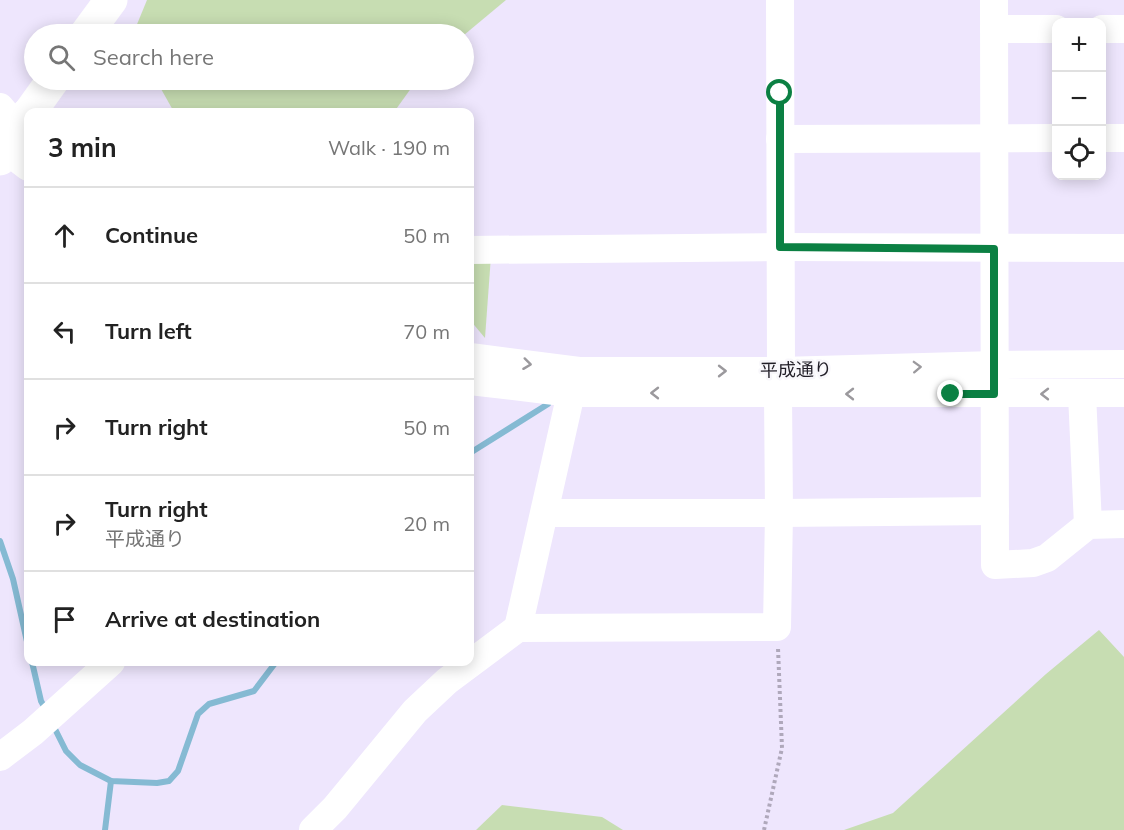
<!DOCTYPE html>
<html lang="en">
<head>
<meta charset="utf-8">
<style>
	:root { --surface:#fff; --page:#f6f6f6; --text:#222; --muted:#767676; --line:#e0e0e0 }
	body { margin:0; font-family:Mulish,"Noto Sans JP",sans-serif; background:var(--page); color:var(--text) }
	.controls { position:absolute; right:18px; top:18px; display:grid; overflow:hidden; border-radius:12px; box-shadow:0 3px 15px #0003 }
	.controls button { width:54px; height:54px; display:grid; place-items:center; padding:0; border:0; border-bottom:2px solid var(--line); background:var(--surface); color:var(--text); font:30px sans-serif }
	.stop { position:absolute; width:18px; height:18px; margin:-14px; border:4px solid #0b8043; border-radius:50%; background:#fff }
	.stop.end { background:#0b8043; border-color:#fff; box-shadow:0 2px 6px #0008 }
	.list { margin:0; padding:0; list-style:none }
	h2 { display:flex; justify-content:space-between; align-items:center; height:78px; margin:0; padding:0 24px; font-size:26px }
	h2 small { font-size:20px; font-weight:400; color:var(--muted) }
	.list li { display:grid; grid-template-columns:39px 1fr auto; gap:18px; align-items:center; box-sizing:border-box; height:96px; padding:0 24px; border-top:2px solid var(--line) }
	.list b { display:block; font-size:22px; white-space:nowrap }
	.list p { margin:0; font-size:20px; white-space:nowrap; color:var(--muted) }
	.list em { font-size:20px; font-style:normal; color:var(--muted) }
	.icon { flex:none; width:33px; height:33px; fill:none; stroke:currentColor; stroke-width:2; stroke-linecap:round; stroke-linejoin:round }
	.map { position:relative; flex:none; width:1124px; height:830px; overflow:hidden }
	.search { position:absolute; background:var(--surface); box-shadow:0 3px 15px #0003; left:24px; top:24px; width:450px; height:66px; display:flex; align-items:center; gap:15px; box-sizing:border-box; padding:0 21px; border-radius:33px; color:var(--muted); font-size:22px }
	.panel { position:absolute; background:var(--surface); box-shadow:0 3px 15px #0003; left:24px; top:108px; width:450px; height:558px; border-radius:12px }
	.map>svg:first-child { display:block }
</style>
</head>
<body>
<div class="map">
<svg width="1124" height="830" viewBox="0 0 1124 830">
	<rect width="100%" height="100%" fill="#eee6fd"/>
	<g fill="#c7ddb2">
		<path d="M147,0H506L464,35L133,34Z"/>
		<path d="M156,80H417L394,112H174Z"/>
		<path d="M491,256L485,338L470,320V257Z"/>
		<path d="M1099,630L1124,657V830H844L893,813L1046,674Z"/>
		<path d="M502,805L602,817L623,830H476Z"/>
	</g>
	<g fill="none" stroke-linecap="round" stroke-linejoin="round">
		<g stroke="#85bad3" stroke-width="6">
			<path d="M470,453L548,404"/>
			<path d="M0,541L13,579L28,646"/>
			<path d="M32,662L41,701L46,710"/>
			<path d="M53,725L66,751L80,765L111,781L157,783L169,781L178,771L198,714L209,704L254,691L276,662"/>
			<path d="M105,830L111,781"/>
		</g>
		<path stroke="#afa8bb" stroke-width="4" stroke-dasharray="3 3" stroke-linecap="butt" d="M764,830L782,748L778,648"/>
		<g stroke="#fff" stroke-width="28">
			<path d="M780,0L781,371"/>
			<path d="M994,0L995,565L1033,563L1047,558L1088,525L1124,524"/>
			<path d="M994,29H1056"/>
			<path d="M1102,29H1124"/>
			<path d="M0,107L18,128L28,136"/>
			<path d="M1102,138H1124"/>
			<path d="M780,139L1056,138"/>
			<path d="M0,143L6,150L28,167"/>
			<path d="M470,250L780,247L1124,248"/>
			<path d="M470,357L579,371H781L995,365L1124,364"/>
			<path d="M470,381L571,393H1124"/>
			<path d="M1082,394L1088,525"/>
			<path d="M545,513H779L995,511"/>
			<path d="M518,628L571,393L577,376"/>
			<path d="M0,757L33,732L111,662"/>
			<path d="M313,830L335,808L415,711L447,681L518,628L777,627L779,513L778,394"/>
		</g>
		<g stroke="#fff" stroke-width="33">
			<path d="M86,34L111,0"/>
			<path d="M30,112L53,80"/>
			<path d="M0,159L28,114"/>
		</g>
	</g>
	<defs><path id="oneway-chevron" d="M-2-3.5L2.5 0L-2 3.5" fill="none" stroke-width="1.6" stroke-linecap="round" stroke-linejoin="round" transform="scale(1.5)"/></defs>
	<g stroke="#9b999d">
		<use href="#oneway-chevron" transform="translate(527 364) rotate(7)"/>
		<use href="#oneway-chevron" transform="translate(917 367) rotate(-2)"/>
		<use href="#oneway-chevron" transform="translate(722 371)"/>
		<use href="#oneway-chevron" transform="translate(655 393) rotate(-180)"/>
		<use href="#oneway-chevron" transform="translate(850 394) rotate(180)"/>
		<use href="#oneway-chevron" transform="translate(1045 394) rotate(-180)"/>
	</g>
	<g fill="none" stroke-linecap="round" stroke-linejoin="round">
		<path stroke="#0b8043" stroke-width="8" d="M780,93V247L994,249V394H951"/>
	</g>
	<g text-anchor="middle" stroke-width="5" stroke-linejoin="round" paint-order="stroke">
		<g font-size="18" fill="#201d26" stroke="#f8f7fb">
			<text transform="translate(796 370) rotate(-1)" y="6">平成通り</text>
		</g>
	</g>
</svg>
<div class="controls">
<button>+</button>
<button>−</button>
<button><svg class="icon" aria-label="locate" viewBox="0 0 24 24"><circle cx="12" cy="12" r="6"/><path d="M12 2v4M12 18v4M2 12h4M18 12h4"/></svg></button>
</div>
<div class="stop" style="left:780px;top:93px"></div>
<div class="stop end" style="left:951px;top:394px"></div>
<div class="search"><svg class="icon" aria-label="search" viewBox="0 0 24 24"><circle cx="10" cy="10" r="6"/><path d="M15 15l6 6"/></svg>Search here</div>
<section class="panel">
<h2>3 min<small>Walk · 190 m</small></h2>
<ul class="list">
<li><svg class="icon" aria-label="ahead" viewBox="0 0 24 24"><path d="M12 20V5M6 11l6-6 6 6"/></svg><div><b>Continue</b></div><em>50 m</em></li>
<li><svg class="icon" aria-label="left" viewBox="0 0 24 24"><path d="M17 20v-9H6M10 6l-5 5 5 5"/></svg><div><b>Turn left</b></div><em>70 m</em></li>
<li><svg class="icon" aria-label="right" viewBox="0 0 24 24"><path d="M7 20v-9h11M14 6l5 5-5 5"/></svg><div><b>Turn right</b></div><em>50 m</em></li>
<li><svg class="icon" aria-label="right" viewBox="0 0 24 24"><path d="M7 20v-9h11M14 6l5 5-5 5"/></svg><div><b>Turn right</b><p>平成通り</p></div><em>20 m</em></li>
<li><svg class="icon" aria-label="arrive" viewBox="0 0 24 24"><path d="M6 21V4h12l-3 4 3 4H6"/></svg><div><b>Arrive at destination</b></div></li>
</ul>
</section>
</div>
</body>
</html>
